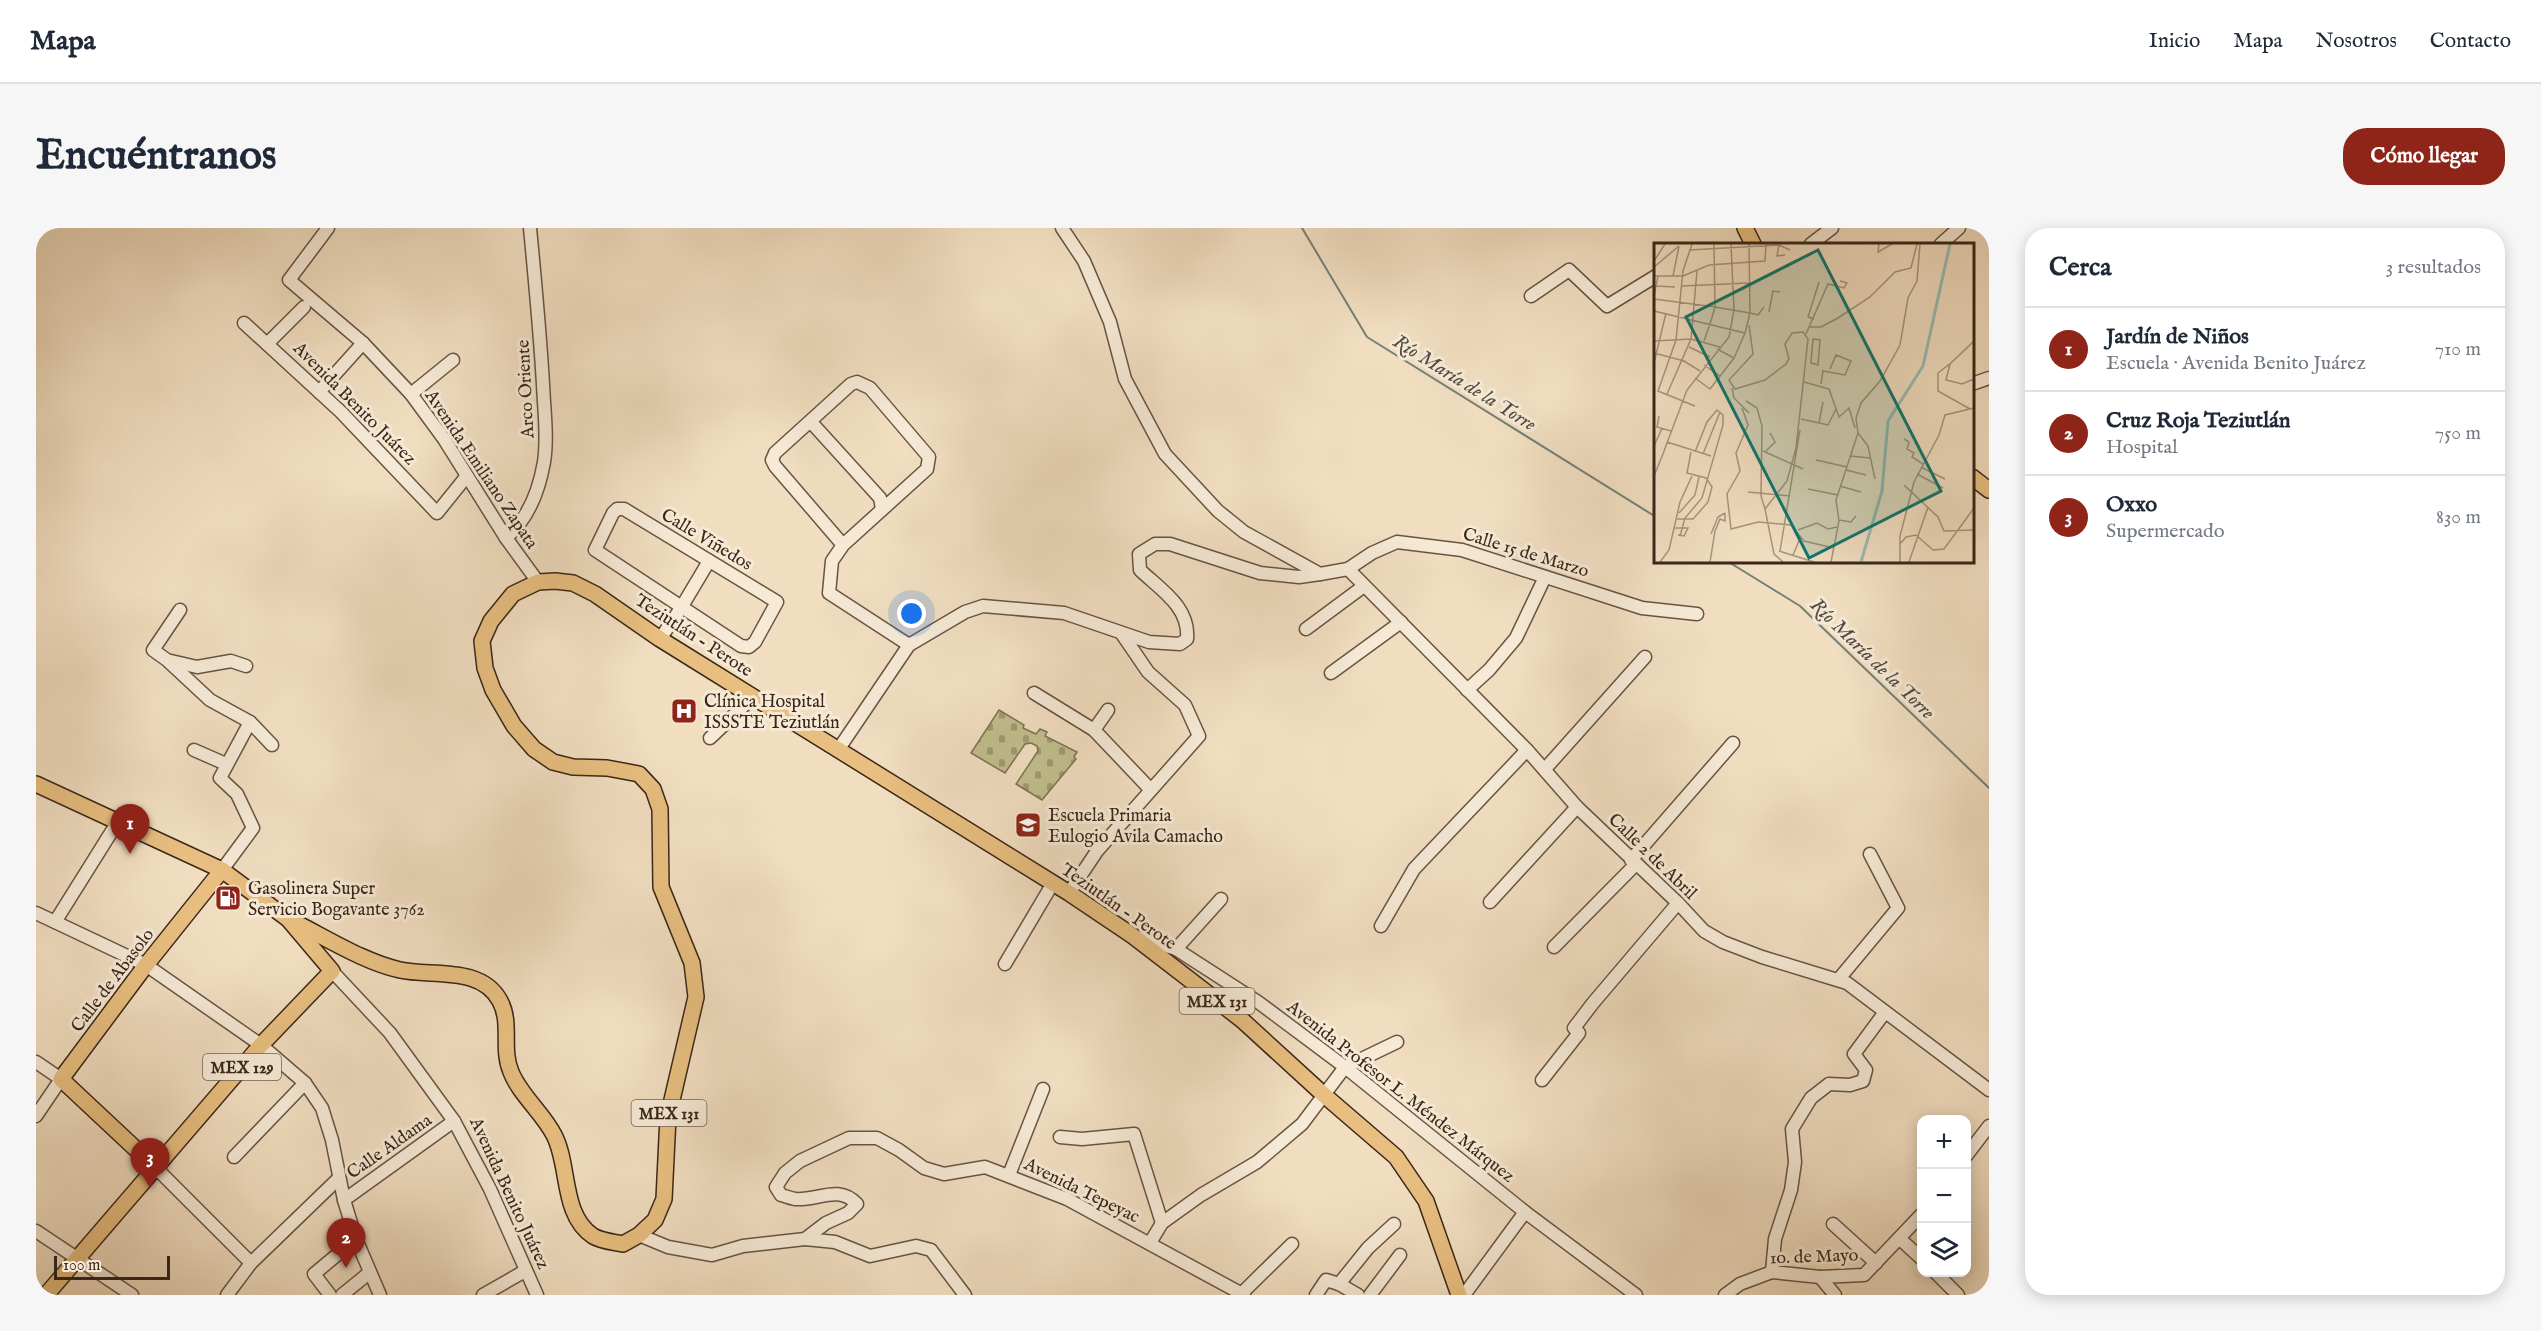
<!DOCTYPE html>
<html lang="es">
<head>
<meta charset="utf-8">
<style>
	:root { --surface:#fff; --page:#f6f6f7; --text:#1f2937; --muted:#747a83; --line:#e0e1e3; --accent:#8f2418 }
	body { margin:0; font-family:"IM FELL English",serif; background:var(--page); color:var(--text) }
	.controls { position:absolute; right:18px; bottom:18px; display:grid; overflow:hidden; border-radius:12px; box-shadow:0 3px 15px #0003 }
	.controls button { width:54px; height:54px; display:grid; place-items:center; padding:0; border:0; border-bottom:2px solid var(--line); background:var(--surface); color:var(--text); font:30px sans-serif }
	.scale { position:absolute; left:18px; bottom:15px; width:116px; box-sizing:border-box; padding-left:6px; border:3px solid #3b2618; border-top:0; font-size:16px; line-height:21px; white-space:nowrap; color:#3b2618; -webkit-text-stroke:4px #f6ead7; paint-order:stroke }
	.you { position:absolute; left:876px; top:386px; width:21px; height:21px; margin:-15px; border:4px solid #fff; border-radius:50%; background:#1a73e8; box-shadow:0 0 0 9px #1a73e833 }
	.badge { display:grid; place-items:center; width:39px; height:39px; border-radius:50%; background:var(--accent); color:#fff; font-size:20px; font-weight:700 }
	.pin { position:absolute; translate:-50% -50px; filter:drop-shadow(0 2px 3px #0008) }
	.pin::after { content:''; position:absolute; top:32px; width:21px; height:18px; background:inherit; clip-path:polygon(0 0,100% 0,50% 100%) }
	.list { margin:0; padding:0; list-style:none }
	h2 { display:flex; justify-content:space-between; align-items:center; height:78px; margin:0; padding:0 24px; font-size:26px }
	h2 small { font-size:20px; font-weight:400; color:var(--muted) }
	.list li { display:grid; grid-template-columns:39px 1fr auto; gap:18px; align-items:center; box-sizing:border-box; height:84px; padding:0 24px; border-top:2px solid var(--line) }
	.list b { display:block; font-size:22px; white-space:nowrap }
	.list p { margin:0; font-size:20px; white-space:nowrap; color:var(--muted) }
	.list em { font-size:20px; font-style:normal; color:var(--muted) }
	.icon { flex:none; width:33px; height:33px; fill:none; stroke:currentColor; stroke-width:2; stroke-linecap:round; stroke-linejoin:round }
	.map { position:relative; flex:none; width:1953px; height:1067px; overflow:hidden; border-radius:24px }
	header { display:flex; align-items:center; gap:36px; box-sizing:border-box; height:84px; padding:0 30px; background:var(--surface); border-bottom:2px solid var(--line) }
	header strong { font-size:28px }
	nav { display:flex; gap:33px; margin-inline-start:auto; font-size:21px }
	.intro { display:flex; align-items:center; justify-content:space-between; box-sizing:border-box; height:144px; padding:0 36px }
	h1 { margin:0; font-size:42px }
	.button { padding:15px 27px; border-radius:24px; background:var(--accent); color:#fff; font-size:21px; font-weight:700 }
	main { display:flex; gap:36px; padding:0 36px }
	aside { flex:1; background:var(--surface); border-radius:24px; box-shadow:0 3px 15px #0003 }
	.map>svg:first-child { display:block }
</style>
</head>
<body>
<header>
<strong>Mapa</strong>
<nav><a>Inicio</a><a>Mapa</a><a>Nosotros</a><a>Contacto</a></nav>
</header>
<div class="intro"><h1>Encuéntranos</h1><a class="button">Cómo llegar</a></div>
<main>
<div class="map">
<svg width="1953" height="1067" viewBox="0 0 1953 1067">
	<defs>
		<pattern id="cemetery-stones" width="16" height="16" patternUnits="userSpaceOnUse" patternTransform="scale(1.5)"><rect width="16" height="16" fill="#c1bf8e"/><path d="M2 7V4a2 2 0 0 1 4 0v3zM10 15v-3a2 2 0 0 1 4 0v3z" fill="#9e9b73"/></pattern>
	</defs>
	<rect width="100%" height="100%" fill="#f1dec1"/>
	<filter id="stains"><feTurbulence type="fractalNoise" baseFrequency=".00333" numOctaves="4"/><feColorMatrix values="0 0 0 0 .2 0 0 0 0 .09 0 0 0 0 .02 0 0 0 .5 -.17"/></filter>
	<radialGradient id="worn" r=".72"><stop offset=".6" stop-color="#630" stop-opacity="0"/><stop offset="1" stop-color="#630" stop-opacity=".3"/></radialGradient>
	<path fill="url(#cemetery-stones)" stroke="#7e7253" stroke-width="1.5" d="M963,482L988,497L987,500L1000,506L1004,501L1011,504L1009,508L1041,524L1038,529L1040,531L1006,572L980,556L1002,523L1001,518L995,515L989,516L969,545L935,525Z"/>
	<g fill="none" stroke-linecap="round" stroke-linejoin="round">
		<g stroke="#758077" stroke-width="2">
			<path d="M1266,0L1331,109L1620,289"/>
			<path d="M1691,333L1764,378L1953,560"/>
		</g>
		<defs>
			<g id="minor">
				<path d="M292,0L253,52L327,115L375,166L408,211L470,310L502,354"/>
				<path d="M1026,0L1048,33L1074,94L1089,151L1129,226L1182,283L1208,304L1284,346L1312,341L1336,325L1361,314L1426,322L1606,380L1661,386"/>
				<path d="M1775,16L1796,0"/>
				<path d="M1905,16L1923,0"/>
				<path d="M1495,68L1533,42L1571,78L1620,48"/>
				<path d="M208,95L305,184L401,285L430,249"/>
				<path d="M231,116L268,79"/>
				<path d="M1936,156L1953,150"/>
				<path d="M283,164L327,115"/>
				<path d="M375,166L417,132"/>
				<path d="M775,194L844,270L846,281"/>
				<path d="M581,281H588L741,374L719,414L713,419L705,418L559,322L577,285Z"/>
				<path d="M470,310C492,291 503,263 508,234C512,209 508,182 507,156C504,104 499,52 494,0"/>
				<path d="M807,317L739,238L736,232L739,225L815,156L821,154L834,160L893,229L891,241L807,317L796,333L793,365L873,417"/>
				<path d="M1312,341L1491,522L1541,579L1642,675L1668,703L1687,714L1726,729L1811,755L1953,862"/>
				<path d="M144,382L117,422L131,432L174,472L214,494L236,517"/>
				<path d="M1270,401L1328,358"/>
				<path d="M624,411L645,380L673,333"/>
				<path d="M135,433L161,439L195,433L210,438"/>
				<path d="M1295,445L1365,394"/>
				<path d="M1431,462L1453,442L1480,410L1509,349"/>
				<path d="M998,465L1058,502L1114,561"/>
				<path d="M1058,502L1072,482"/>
				<path d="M674,510L717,469"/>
				<path d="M158,522L190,536"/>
				<path d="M802,522L873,417L929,384L947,378L1028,385L1113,414L1144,416L1151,411C1154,379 1125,362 1104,342L1103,326L1119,316H1134L1224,345L1263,349L1284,346"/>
				<path d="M1509,541L1609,429"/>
				<path d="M1595,632L1697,515"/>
				<path d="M186,642L217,600L201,566L184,550L214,494"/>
				<path d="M1033,665L1061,623L1163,508L1149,477L1112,444L1086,406"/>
				<path d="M1454,674L1541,579"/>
				<path d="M0,685L110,737L225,817L269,855L286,880L296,912L308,972L320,1011L344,1067"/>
				<path d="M19,694L81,595"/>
				<path d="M1345,698L1378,641L1491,522"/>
				<path d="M1104,710L1140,721L1222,774L1309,839L1489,984L1600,1067"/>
				<path d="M1518,719L1599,637"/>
				<path d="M1140,721L1185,671"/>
				<path d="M969,736L1017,655"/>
				<path d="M296,743L354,805L418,893L454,961L501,1067"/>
				<path d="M1802,752L1862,680L1834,626"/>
				<path d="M0,834L25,851L0,888"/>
				<path d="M1506,852L1543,805L1538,800L1557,775L1642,675"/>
				<path d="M1024,909L1046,911L1098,906L1126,995"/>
				<path d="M1930,928L1953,898"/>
				<path d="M198,929L269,855"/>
				<path d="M119,939L215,1035"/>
				<path d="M973,947L1007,861"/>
				<path d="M308,972L418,893"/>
				<path d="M1797,996L1840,1035"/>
				<path d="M0,1003L96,1067"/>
				<path d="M603,1007L632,1019L676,1027L707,1018L769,1011L790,995L812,985L821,976C802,956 782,973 759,971C754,970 749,968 745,967L740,959L749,945L764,933L813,910H841L863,922L888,940L908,946L949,939L1031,971L1208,1067"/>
				<path d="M769,1011L799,1014L834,1028L880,1018L895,1022L929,1067"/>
				<path d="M1864,1011L1886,1031"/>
				<path d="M1114,1015L1126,995L1165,967L1221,934L1266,896L1309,839L1361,814"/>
				<path d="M1736,1044L1739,1011L1755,962L1759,934L1756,901L1775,870L1793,856L1814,857L1827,853L1830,842L1818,826L1849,784"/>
				<path d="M1899,1044L1922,1067"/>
				<path d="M1784,1049L1799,1067"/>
				<path d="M1303,1056L1332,1020L1358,996"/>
				<path d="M1205,1066L1256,1016"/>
				<path d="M191,1067L215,1035L303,950"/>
				<path d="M294,1067L278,1046L320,1011"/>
				<path d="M306,1067L333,1045"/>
				<path d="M447,1067L489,1043"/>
				<path d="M1280,1067L1290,1052L1303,1056L1322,1067"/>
				<path d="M1334,1067L1364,1027"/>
				<path d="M1428,1067L1489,984"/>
				<path d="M1689,1067L1704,1056L1736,1044L1784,1049L1828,1047L1886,986"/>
			</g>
			<g id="major">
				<path d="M1709,0L1717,16"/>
				<path d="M1936,249L1953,262"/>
				<path d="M0,556L186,642L252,691L296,743L225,817L10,1067"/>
				<path d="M252,691C288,708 325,733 364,742C395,749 445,737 464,773C476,795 465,821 475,844C484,867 507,885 518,907C534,937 525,987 557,1008C565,1013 578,1014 587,1016L603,1007L619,992L628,971L632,889L660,769L656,735L625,659L624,581L617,561L603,546L571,540L537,539L517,534L498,521L478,498L457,462L449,440L446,413L455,393L477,366L502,354L519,353L537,355L559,366L624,411L1033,665L1097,708L1206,792L1288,867L1360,929L1390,973L1423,1067"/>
				<path d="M119,939L25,851L110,737L186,642"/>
			</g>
		</defs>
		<use href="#minor" stroke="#685442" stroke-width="15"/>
		<use href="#major" stroke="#3b2618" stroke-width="18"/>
		<use href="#minor" stroke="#f6ead7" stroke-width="12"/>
		<use href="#major" stroke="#e8bf80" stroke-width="15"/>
	</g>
	<defs>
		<symbol id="hospital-square" viewBox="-11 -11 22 22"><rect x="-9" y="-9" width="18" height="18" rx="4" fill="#8f2418" stroke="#f6ead7"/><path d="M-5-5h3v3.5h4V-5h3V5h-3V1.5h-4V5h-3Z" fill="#fff"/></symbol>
		<symbol id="school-square" viewBox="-11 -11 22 22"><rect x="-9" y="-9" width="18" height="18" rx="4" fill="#8f2418" stroke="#f6ead7"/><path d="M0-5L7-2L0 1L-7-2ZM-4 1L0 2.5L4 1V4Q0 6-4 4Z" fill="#fff"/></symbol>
		<symbol id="fuel-square" viewBox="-11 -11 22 22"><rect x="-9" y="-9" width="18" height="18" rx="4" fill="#8f2418" stroke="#f6ead7"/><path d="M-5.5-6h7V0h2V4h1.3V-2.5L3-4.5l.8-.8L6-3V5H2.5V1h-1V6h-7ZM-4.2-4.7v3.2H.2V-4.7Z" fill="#fff"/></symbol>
	</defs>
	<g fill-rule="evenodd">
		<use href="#hospital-square" x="633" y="468" width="30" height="30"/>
		<use href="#school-square" x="977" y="582" width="30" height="30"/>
		<use href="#fuel-square" x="177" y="655" width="30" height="30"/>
	</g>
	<g text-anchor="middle" stroke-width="6" stroke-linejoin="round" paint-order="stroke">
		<g fill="#f6ead7" stroke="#736151" stroke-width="1.5">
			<rect x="1143.5" y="760" width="75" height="26" rx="4.5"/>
			<rect x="167" y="826" width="78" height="26" rx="4.5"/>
			<rect x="595.5" y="872" width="75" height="26" rx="4.5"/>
		</g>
		<g font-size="16" font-weight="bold" fill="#3b2618">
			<text x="1181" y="779">MEX 131</text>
			<text x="206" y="845">MEX 129</text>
			<text x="633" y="891">MEX 131</text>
		</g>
		<g font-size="18" fill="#3b2618" stroke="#f6ead7">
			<text transform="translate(489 161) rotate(-93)" y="6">Arco Oriente</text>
			<text transform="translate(319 175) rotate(45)" y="6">Avenida Benito Juárez</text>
			<text transform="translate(446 241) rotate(56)" y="6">Avenida Emiliano Zapata</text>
			<text transform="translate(671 311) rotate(31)" y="6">Calle Viñedos</text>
			<text transform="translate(1490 324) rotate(17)" y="6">Calle 15 de Marzo</text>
			<text transform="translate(658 407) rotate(33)" y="6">Teziutlán - Perote</text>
			<text transform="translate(1617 628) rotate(44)" y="6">Calle 2 de Abril</text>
			<text transform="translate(1083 678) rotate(35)" y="6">Teziutlán - Perote</text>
			<text transform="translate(76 752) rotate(-53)" y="6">Calle de Abasolo</text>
			<text transform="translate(1365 863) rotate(38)" y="6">Avenida Profesor L. Méndez Márquez</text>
			<text transform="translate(353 918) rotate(-35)" y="6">Calle Aldama</text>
			<text transform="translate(1046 962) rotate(26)" y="6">Avenida Tepeyac</text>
			<text transform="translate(474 965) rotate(65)" y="6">Avenida Benito Juárez</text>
			<text transform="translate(1778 1028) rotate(-2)" y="6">1o. de Mayo</text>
		</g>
		<g font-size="18" fill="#3b2618" stroke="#f6ead7" text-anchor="start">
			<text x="668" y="479">Clínica Hospital<tspan x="668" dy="21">ISSSTE Teziutlán</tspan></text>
			<text x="1012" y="593">Escuela Primaria<tspan x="1012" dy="21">Eulogio Avila Camacho</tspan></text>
			<text x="212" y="666">Gasolinera Super<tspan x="212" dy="21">Servicio Bogavante 3762</tspan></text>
		</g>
		<g font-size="20" font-style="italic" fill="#534c40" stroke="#f6ead7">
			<text transform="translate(1429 154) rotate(32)" y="7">Río María de la Torre</text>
			<text transform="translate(1837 430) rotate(44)" y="7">Río María de la Torre</text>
		</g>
	</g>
	<g transform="translate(1618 15)">
		<rect width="320" height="320" fill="#f1dec1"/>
		<path fill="none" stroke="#9bbcb6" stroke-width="3" d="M207,319L228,248L234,178L269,123L296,1"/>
		<path fill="none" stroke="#a8947d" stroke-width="1.5" d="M38,1L29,28L22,97L4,148L41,163M125,1L123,13L131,12M225,1L224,9L238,1M35,7L125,2L136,7M0,18L11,1M0,24L25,3M0,33H29L55,22L111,18L112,1M19,33L25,3M2,43L21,44M28,43L95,40M0,53L4,33M0,56L61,64L60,1M0,68L91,90L96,70L95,1M115,69L119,48L126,49M96,70L104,72L110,64M160,76L154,74L165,39M56,81L61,64L96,70M95,82L99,111L75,137L81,146L111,137L132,121L135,116L131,101L138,90L149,89L154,96L142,205L133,238L111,266L120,311L129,319M155,84H167L184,75L216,54L241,29L257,25L263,1M152,91L174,41L190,45L193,40L186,38M159,96L166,97L164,122L157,120ZM0,98L37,96L66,104M50,98L56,81M320,98L296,121L292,137L308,141L320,136M35,104L56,114M63,106L80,115M0,110L30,118L46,128M0,120L12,70M297,120L284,130V148L316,166M50,122L66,133M41,135L56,146M150,139L175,146L185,174L195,165L201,185M167,141L169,128L191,132L197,118L182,112L176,126M78,145L80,155L95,170M56,146L80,115L91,90M13,151L37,96L43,28M92,158L103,165L108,183L107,253L111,266M88,165L94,182L82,210L86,228L73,251L77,286L104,279L137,282L150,298L180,305M5,173L3,184L17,188M147,176L174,182L182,166M165,180L169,159M204,190L202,175L207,160L226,138L246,102L254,55L263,38L266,1M204,190L214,203L221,236M250,196L255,199L253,206L260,210L258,214L269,221M13,199L57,213M0,203L8,185M10,208L33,147L75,94L80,67L77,1M109,208L149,226M112,208L121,199L116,190M49,211L66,169M197,213L216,215M162,217L193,224M267,224L291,236M192,227L212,232M263,231L289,245M0,233L11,206M250,242L284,274L290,288L320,287M186,243L207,249M154,246L184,252M94,249L136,253M25,270L41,252L45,234M23,276H39L54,259L58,244L52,235L33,230L37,209M185,277L197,279L202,273M20,285H34L30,293L24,292M144,287L163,280L174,286L183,284M57,291L64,274L71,270M26,293L31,275L48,255L69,182V172L63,167L53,179L41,209M247,300L252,294L262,292L279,307L290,306L320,265M125,308L160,319M126,308L146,187M139,312L147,293M6,319L15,307L26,259L38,233M56,319L61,288L66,276L71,278V270M177,319L185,278L182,257L204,190M246,319V293L260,239L285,192L291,172L320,165M255,319L274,264"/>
		<path fill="#0f766e" fill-opacity="0.15" stroke="#0f766e" stroke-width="3" d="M164,7L287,248L155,315L32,74Z"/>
		<rect width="320" height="320" fill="none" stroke="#3b2618" stroke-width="3"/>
	</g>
	<rect width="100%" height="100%" filter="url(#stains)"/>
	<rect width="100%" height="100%" fill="url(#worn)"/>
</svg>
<div class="controls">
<button>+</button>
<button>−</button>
<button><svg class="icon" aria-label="layers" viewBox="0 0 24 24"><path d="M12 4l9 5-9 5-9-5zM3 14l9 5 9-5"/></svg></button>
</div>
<div class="scale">100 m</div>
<div class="you"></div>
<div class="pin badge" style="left:94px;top:626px">1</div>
<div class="pin badge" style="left:310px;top:1040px">2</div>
<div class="pin badge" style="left:114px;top:960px">3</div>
</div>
<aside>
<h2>Cerca<small>3 resultados</small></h2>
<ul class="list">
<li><span class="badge">1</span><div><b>Jardín de Niños</b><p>Escuela · Avenida Benito Juárez</p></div><em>710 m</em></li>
<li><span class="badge">2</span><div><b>Cruz Roja Teziutlán</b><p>Hospital</p></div><em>750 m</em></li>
<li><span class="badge">3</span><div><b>Oxxo</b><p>Supermercado</p></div><em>830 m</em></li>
</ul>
</aside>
</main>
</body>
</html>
